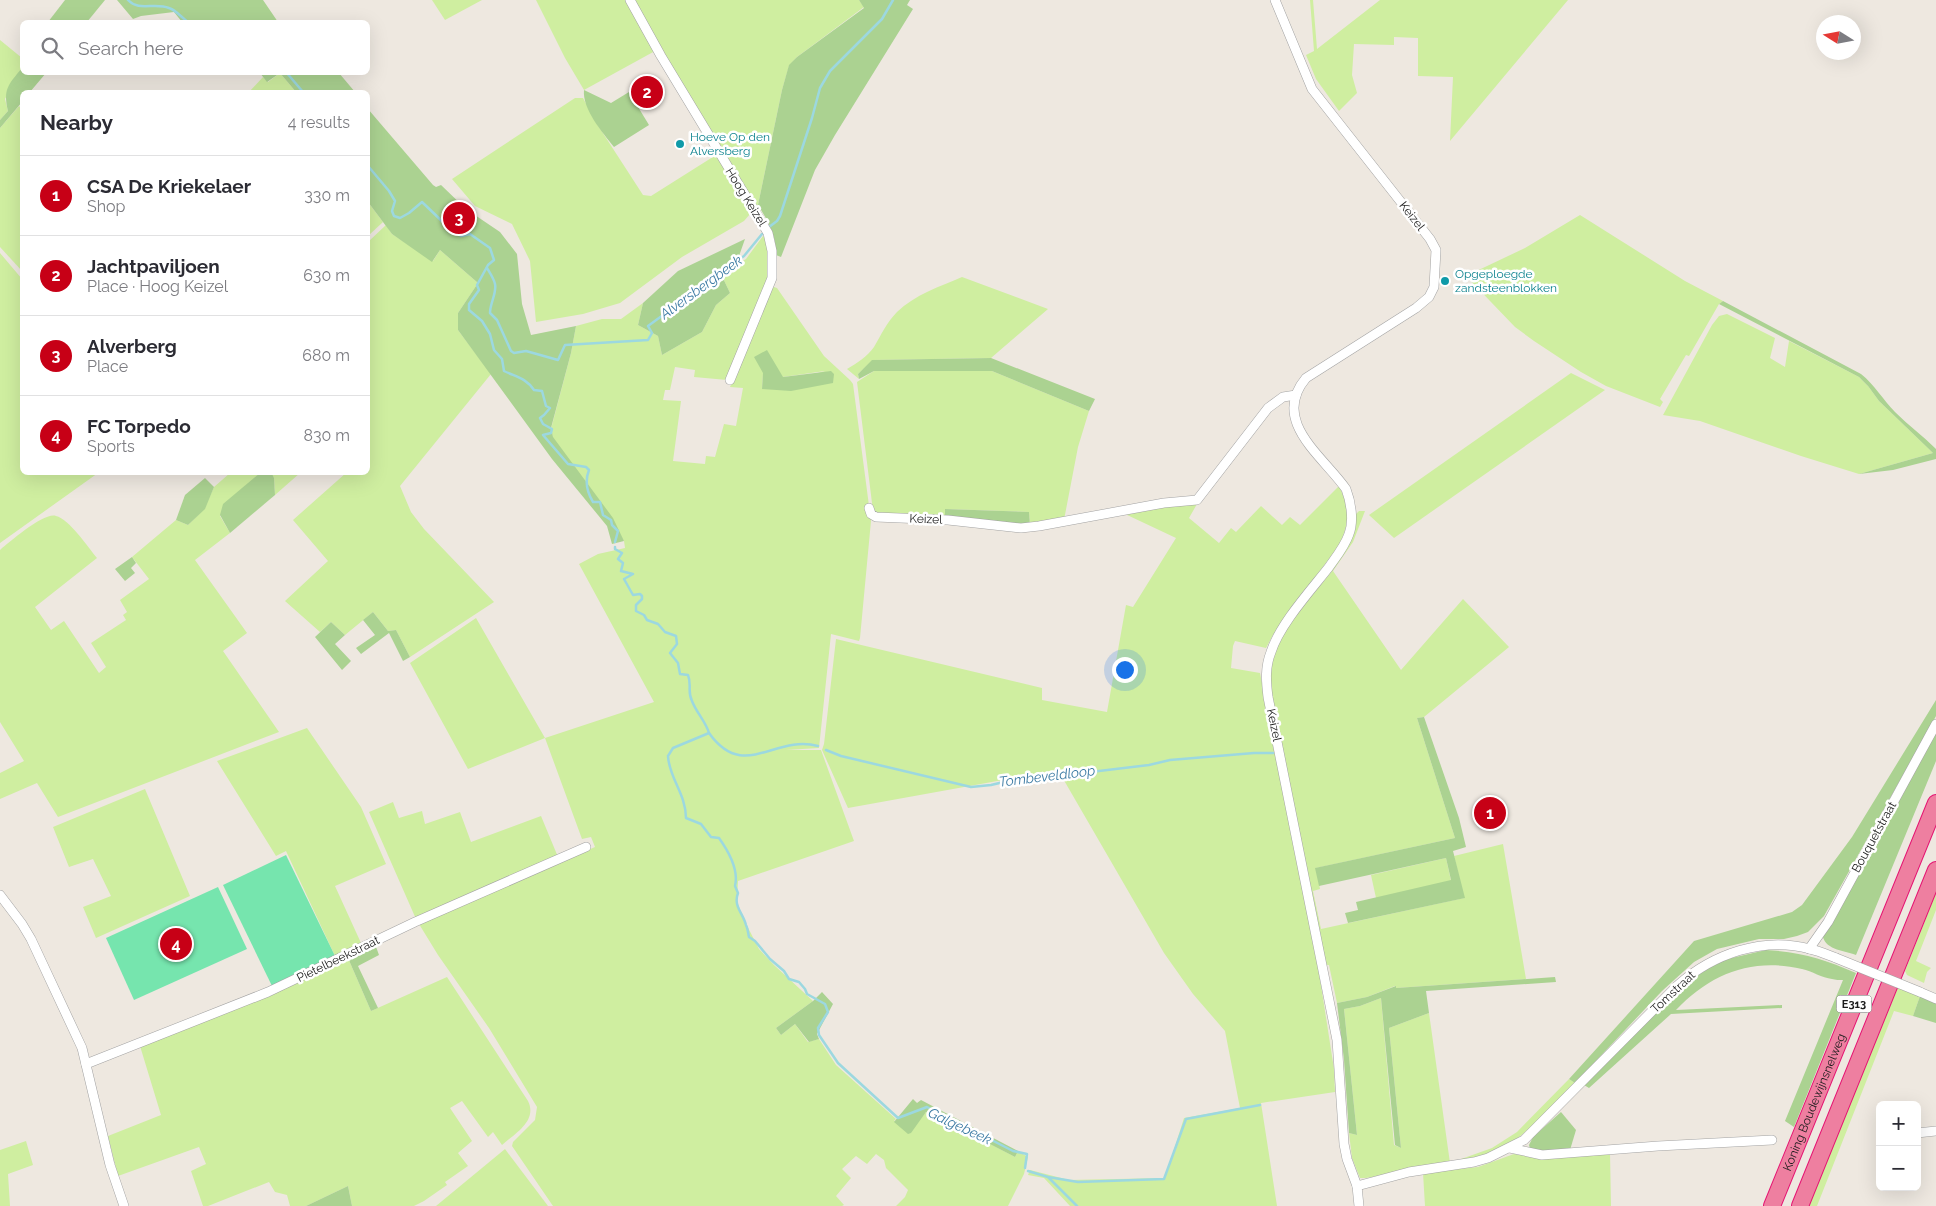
<!DOCTYPE html>
<html lang="en">
<head>
<meta charset="utf-8">
<style>
	:root { --surface:#fff; --page:#f2f2f3; --text:#2b2b33; --muted:#7c7c81; --line:#e1e1e2; --accent:#c70016 }
	body { margin:0; font-family:Raleway,sans-serif; background:var(--page); color:var(--text) }
	.controls { position:absolute; right:15px; bottom:15px; display:grid; overflow:hidden; border-radius:8px; box-shadow:0 5px 20px #0002 }
	.controls button { width:45px; height:45px; display:grid; place-items:center; padding:0; border:0; border-bottom:1px solid var(--line); background:var(--surface); color:var(--text); font:25px sans-serif }
	.compass { position:absolute; left:1816px; top:15px; width:45px; height:45px; border-radius:50%; background:var(--surface); box-shadow:0 5px 20px #0002; rotate:281deg }
	.you { position:absolute; left:1124px; top:669px; width:18px; height:18px; margin:-12px; border:4px solid #fff; border-radius:50%; background:#1a73e8; box-shadow:0 0 0 8px #1a73e833 }
	.badge { display:grid; place-items:center; width:32px; height:32px; border-radius:50%; background:var(--accent); color:#fff; font-size:16px; font-weight:700 }
	.pin { position:absolute; translate:-50% -50%; border:2px solid #fff; box-shadow:0 1px 5px #0006 }
	.list { margin:0; padding:0; list-style:none }
	h2 { display:flex; justify-content:space-between; align-items:center; height:65px; margin:0; padding:0 20px; font-size:21px }
	h2 small { font-size:16px; font-weight:400; color:var(--muted) }
	.list li { display:grid; grid-template-columns:32px 1fr auto; gap:15px; align-items:center; box-sizing:border-box; height:80px; padding:0 20px; border-top:1px solid var(--line) }
	.list b { display:block; font-size:19px; white-space:nowrap }
	.list p { margin:0; font-size:16px; white-space:nowrap; color:var(--muted) }
	.list em { font-size:16px; font-style:normal; color:var(--muted) }
	.icon { flex:none; width:28px; height:28px; fill:none; stroke:currentColor; stroke-width:2; stroke-linecap:round; stroke-linejoin:round }
	.map { position:relative; flex:none; width:1936px; height:1206px; overflow:hidden }
	.search { position:absolute; background:var(--surface); box-shadow:0 5px 20px #0002; left:20px; top:20px; width:350px; height:55px; display:flex; align-items:center; gap:12px; box-sizing:border-box; padding:0 18px; border-radius:8px; color:var(--muted); font-size:19px }
	.panel { position:absolute; background:var(--surface); box-shadow:0 5px 20px #0002; left:20px; top:90px; width:350px; height:385px; border-radius:8px }
	.map>svg:first-child { display:block }
</style>
</head>
<body>
<div class="map">
<svg width="1936" height="1206" viewBox="0 0 1936 1206">
	<rect width="100%" height="100%" fill="#eee8e0"/>
	<g fill="#cfeea0" fill-rule="evenodd">
		<path d="M432,0H482L445,20Z"/>
		<path d="M536,0H627L655,51L584,90L565,58Z"/>
		<path d="M635,0H859L864,7L797,57L789,66L782,90L758,205L744,221L682,257L620,303L583,314L536,322L530,261L512,224L475,206L452,179L575,98H583L597,124L643,195L651,196L716,155L727,173Z"/>
		<path d="M1310,0H1313L1317,49L1380,0H1568L1450,141L1453,77L1418,76V38L1394,37V45L1354,44L1352,75L1357,93L1339,111L1316,79L1306,55L1314,51Z"/>
		<path d="M0,40L22,58V68L18,74L5,99L8,111L0,120Z"/>
		<path d="M280,73L296,92H249L263,77L268,82Z"/>
		<path d="M19,106L22,109V271L0,247V128Z"/>
		<path d="M368,202L383,222L368,236Z"/>
		<path d="M1580,215L1685,281L1723,301L1719,304L1689,356L1686,355L1660,399L1663,402L1660,407L1606,386L1581,372L1534,341L1515,327L1466,276L1525,248Z"/>
		<path d="M386,225L392,234L433,261L440,250L478,283L458,313V330L491,374L400,486L411,512L424,529L494,602L410,657L396,630L388,631L373,612L345,635L331,622L320,632L285,601L328,561L293,520L346,473L368,472V453L369,451L368,449V242Z"/>
		<path d="M763,236L766,238L768,244L767,284L727,380L694,377L695,370L675,367L670,390H665L663,400L681,401L673,461L705,464L706,456L715,457L724,424L736,426L743,388L730,387L772,289L774,287L777,288L824,356L850,380L853,384L871,521L860,638L859,641L831,634L819,748L786,750H821L854,841L738,881L737,901L743,918L759,949L774,965L813,1001L776,1028L781,1035L795,1024L808,1042L819,1039L836,1065L896,1119L894,1121L916,1124L926,1112H930L1015,1157L1018,1151L1028,1157L1024,1174L1008,1206H896L905,1197L908,1190L886,1168L884,1160L876,1154L867,1164L856,1156L842,1169L851,1178L836,1196L844,1205L842,1206H553L512,1146L513,1142L535,1120L537,1107L489,1028L438,955L419,924L595,847L591,837L582,839L545,738L468,769L410,663L476,618L545,738L654,702L579,564L598,554L625,548L624,541L553,438L551,429L571,353L576,326L602,319H621L643,303L638,325L658,336L662,355L702,332L716,305L730,293L721,274L746,259ZM825,371L762,389L763,374L783,377Z"/>
		<path d="M0,253L22,279V472L98,473L0,543Z"/>
		<path d="M962,277L1048,309L991,358L873,360L858,374L859,379L847,369C857,363 867,357 874,347C881,335 887,322 897,312C914,295 941,286 962,277Z"/>
		<path d="M1727,314L1775,338L1770,358L1785,367L1789,341L1859,377L1868,386L1879,401L1933,453L1859,474L1801,456L1700,421L1663,415L1712,325L1719,316Z"/>
		<path d="M874,371H992L1089,411L1078,447L1064,520L1030,525L1029,512L946,509L945,517L881,515L873,511L857,382Z"/>
		<path d="M1571,373L1605,390L1394,538L1369,515Z"/>
		<path d="M230,473H261L220,516L230,533L195,560L247,633L223,651L279,732L58,817L37,783L0,799V773L24,761L0,722V550C11,541 44,512 56,516C69,519 88,547 97,558L35,607L51,630L64,621L99,673L106,667L91,643L126,620L123,615L127,612L120,600L149,579L132,557L176,520L188,525L204,509L214,487Z"/>
		<path d="M269,473H300L275,495L274,478Z"/>
		<path d="M1339,486C1350,508 1350,523 1339,545L1273,635L1266,648L1235,641L1233,646L1231,668L1260,673L1274,745L1282,743C1278,721 1270,697 1271,675C1272,637 1310,599 1332,571V569L1355,515L1359,511H1365L1353,542L1333,571L1401,670L1463,599L1509,647L1424,717L1417,718L1455,838L1316,868L1320,889L1313,891L1321,929L1464,898L1454,856L1503,844L1526,979L1396,988L1395,986L1367,997L1337,1003L1329,965L1318,966L1334,1069L1335,1092L1261,1103L1277,1206H1070L1044,1178L1028,1175L1030,1170L1069,1180L1165,1178L1184,1118L1240,1108L1225,1031L1193,994L1164,953L1058,770L848,808L822,750L824,744L836,639L1042,688V700L1107,712L1126,605L1133,607L1176,538L1125,514L1166,506L1197,504L1189,518L1219,543L1231,528L1236,532L1261,506L1282,525L1290,517L1300,525Z"/>
		<path d="M307,728L361,807L386,864L335,886L361,943L335,956L286,851L276,856L217,761Z"/>
		<path d="M145,789L190,896L96,938L83,907L111,896L93,859L69,867L53,827Z"/>
		<path d="M393,802L399,818L422,811L425,824L460,812L471,842L541,816L558,857L416,919L369,812Z"/>
		<path d="M1446,858L1451,881L1376,898L1371,875Z"/>
		<path d="M1936,893V910L1916,961L1931,968L1927,972L1924,983L1907,975L1905,971Z"/>
		<path d="M348,958L371,1011L447,977L528,1101C538,1121 514,1134 502,1145L493,1132L488,1137L462,1101L450,1108L472,1141L458,1153L468,1166L445,1182L447,1185L424,1201L414,1206H352L348,1186L306,1206H290L287,1195L275,1192L269,1182L208,1206H203L191,1171L206,1164L199,1147L118,1176L108,1136L161,1115L140,1046Z"/>
		<path d="M1898,987L1920,996L1913,1016L1894,1011L1817,1206H1809Z"/>
		<path d="M1381,998L1394,1145L1401,1148L1389,1028L1429,1013L1450,1163L1492,1148L1517,1132L1569,1079L1575,1083C1548,1109 1519,1146 1482,1157C1459,1164 1436,1163 1413,1167C1400,1170 1372,1179 1360,1178L1352,1158L1349,1133L1357,1135L1344,1009L1360,1006Z"/>
		<path d="M26,1141L33,1165L8,1174L10,1206H0V1150Z"/>
		<path d="M505,1149L548,1206H436Z"/>
		<path d="M1610,1152L1611,1206H1425L1423,1173L1478,1167L1514,1154L1541,1158Z"/>
	</g>
	<g fill="#abd291">
		<path d="M65,0H105L87,22H48Z"/>
		<path d="M117,0H263L278,22H182L174,12L141,16L133,19Z"/>
		<path d="M859,0H910L907,5L913,9L835,135L815,170L781,257L776,255C776,234 769,223 758,205L782,90L789,65L797,57L864,8Z"/>
		<path d="M22,68V72L46,73L30,92H22V102L0,128V120L8,111C3,89 8,85 22,68Z"/>
		<path d="M260,73H339L355,92H296L280,73L267,82Z"/>
		<path d="M584,90L611,103L629,92L649,125L614,147C603,133 582,109 584,90Z"/>
		<path d="M368,109L433,185L436,187L441,185L466,209L500,232L517,254L522,304L531,335L576,326L571,353L551,428L553,437L613,518L624,541L612,544L607,526L552,459L458,330V313L478,283L440,250L432,262L392,234L368,202Z"/>
		<path d="M745,239L739,256L721,274L730,293L716,305L702,332L662,355L658,336L638,325L643,303L678,271Z"/>
		<path d="M1723,301L1861,374C1875,385 1883,400 1895,412C1908,425 1923,436 1936,449V459L1893,470L1859,474L1933,453L1879,401L1868,386L1859,377L1719,304Z"/>
		<path d="M767,350L783,377L831,371L834,374L833,383L791,391L762,389L763,373L754,357Z"/>
		<path d="M991,358L1095,399L1089,411L992,371H874L859,379L858,374L872,360Z"/>
		<path d="M260,473L272,474L274,478L275,495L230,533L220,515L223,504Z"/>
		<path d="M205,478L214,487L205,509L188,525L176,520L185,495Z"/>
		<path d="M945,509L1029,512L1030,525L945,517Z"/>
		<path d="M132,557L136,563L131,568L135,573L125,581L115,569Z"/>
		<path d="M373,612L388,631L396,630L410,657L403,661L389,633L361,654L356,648L375,635L363,620Z"/>
		<path d="M331,622L345,635L335,644L351,661L342,670L315,637Z"/>
		<path d="M1936,700V716L1824,916L1808,932L1797,936L1784,939H1759L1717,949L1694,962L1662,991L1575,1083L1569,1079L1694,941L1792,912L1802,905L1852,837Z"/>
		<path d="M1424,717L1459,818L1466,847L1453,851L1465,898L1348,923L1345,913L1358,910L1356,902L1451,880L1446,858L1319,886L1315,868L1455,838L1417,718Z"/>
		<path d="M1936,732V761L1856,955C1842,950 1824,950 1822,933Z"/>
		<path d="M375,944L379,955L358,966L378,1008L371,1011L348,958Z"/>
		<path d="M1766,950C1802,952 1824,959 1856,973L1794,1127L1785,1121L1843,980C1840,980 1835,980 1832,979C1822,978 1812,971 1802,969C1752,957 1710,974 1676,1010L1782,1005V1008L1671,1014L1589,1088L1584,1085L1688,981L1723,960Z"/>
		<path d="M1555,977L1556,982L1426,991L1429,1013L1389,1028L1401,1148L1395,1145L1381,998L1360,1006L1344,1009L1357,1135L1349,1133L1344,1060L1337,1003L1367,997L1396,986V988Z"/>
		<path d="M822,992L833,1004L817,1034L819,1039L809,1042L795,1024L781,1035L776,1028L813,1001Z"/>
		<path d="M1920,996L1936,1003V1023L1913,1016Z"/>
		<path d="M913,1099L917,1103L921,1100L1018,1151L1015,1157L930,1113L926,1112L911,1133L908,1134L894,1122Z"/>
		<path d="M1561,1112L1576,1130L1570,1150L1546,1152L1530,1149L1529,1145L1533,1137Z"/>
		<path d="M348,1186L352,1206H306Z"/>
	</g>
	<g fill="#76e5ae">
		<path d="M286,855L335,956L272,986L223,885Z"/>
		<path d="M218,887L247,949L134,1000L106,938Z"/>
	</g>
	<g fill="none" stroke-linecap="round" stroke-linejoin="round">
		<g stroke="#9cd8e0" stroke-width="2.5">
			<path d="M128,0C139,12 154,2 169,8C176,10 182,18 188,22"/>
			<path d="M286,72L303,92"/>
			<path d="M368,166L389,191L395,201L392,211L394,216L400,218L409,213L422,202L445,224L461,236L470,234L490,248L494,260L488,265L477,285L479,290L469,304V310L482,321L490,334L494,350L502,359L504,371C516,377 526,378 534,390L542,391L546,406L550,408L544,415L540,418L543,424L552,429L551,433L543,435L568,464L586,467L589,470C585,480 587,492 593,502H600L603,515L611,520L612,525L618,531L615,542"/>
			<path d="M769,227L777,221L780,216L812,118L820,88L830,71L882,19L893,0"/>
			<path d="M487,268C490,273 494,279 495,284C497,293 490,303 490,313L497,320L511,351L514,353L526,351L558,360L565,345L648,340L652,333L648,326L744,256L762,234"/>
			<path d="M615,547V549L622,553L618,559L623,563L621,571L633,574L624,579L633,595L640,594L642,596V599L636,605V611L644,615L647,620L658,624L665,632L676,636L677,644L670,653L678,663L680,674L688,675C692,685 687,691 692,701C696,712 706,722 709,733L673,748L668,756C669,778 686,794 686,818L701,824L711,837L719,838C729,852 739,870 735,886L738,893C733,906 743,913 746,925C748,929 748,933 749,937L755,941L770,959L784,971L789,979L799,982L805,989L807,994L825,1004L828,1012L818,1028L819,1035L838,1063L898,1118L927,1107L1013,1151L1027,1154L1025,1168"/>
			<path d="M709,733C744,782 774,734 818,746"/>
			<path d="M826,750L841,756L971,787L991,785L1029,776L1049,777L1149,765L1170,760L1254,753H1273"/>
			<path d="M1028,1171L1048,1177L1078,1182L1164,1179L1186,1119L1260,1105"/>
			<path d="M1048,1177L1077,1206"/>
		</g>
		<defs>
			<g id="street">
				<path d="M630,0L661,56L768,233L772,251V278L730,380"/>
				<path d="M1275,0L1312,89L1430,239L1436,250L1434,287L1429,297L1416,308L1306,378C1270,421 1323,456 1346,489C1351,502 1354,521 1349,534C1345,546 1336,557 1329,567C1311,590 1280,624 1271,652C1265,667 1266,681 1268,697L1337,1040L1344,1144L1347,1159L1357,1186L1359,1206"/>
				<path d="M869,508L871,514L876,517L948,520L1021,528L1039,526L1164,503L1197,500L1268,408L1283,397L1296,395"/>
				<path d="M0,895L22,924L31,939L82,1048L110,1165L124,1206"/>
				<path d="M1809,949L1828,922L1936,724"/>
				<path d="M1920,992L1936,999"/>
				<path d="M86,1064L268,992L415,922L586,847"/>
				<path d="M1917,1133L1936,1131"/>
				<path d="M1510,1148L1542,1155L1658,1146L1772,1140"/>
				<path d="M1357,1186L1409,1172L1474,1162L1488,1158L1524,1140L1678,985C1713,954 1763,936 1810,949C1819,951 1828,955 1836,958"/>
			</g>
			<g id="highway">
				<path id="s1" d="M1772,1206L1936,803"/>
				<path d="M1800,1206L1936,870"/>
			</g>
		</defs>
		<use href="#street" stroke="#a3a3a3" stroke-width="10"/>
		<use href="#highway" stroke="#e51472" stroke-width="18"/>
		<use href="#street" stroke="#fff" stroke-width="9"/>
		<use href="#highway" stroke="#ee7fa0" stroke-width="16"/>
		<defs>
			<path id="street-bridge" d="M1836,958L1920,992"/>
		</defs>
		<use href="#street-bridge" stroke="#a3a3a3" stroke-width="10" stroke-linecap="butt"/>
		<use href="#street-bridge" stroke="#fff" stroke-width="9"/>
	</g>
	<g fill="#0f9aa8" stroke="#fff" stroke-width="2">
		<circle cx="680" cy="144" r="5"/>
		<circle cx="1445" cy="281" r="5"/>
	</g>
	<g text-anchor="middle" stroke-width="5" stroke-linejoin="round" paint-order="stroke">
		<rect fill="#fff" stroke="#606060" stroke-width="1" x="1836.5" y="995.5" width="35" height="17" rx="4"/>
		<g font-size="11" font-weight="bold" fill="#1c1c1c">
			<text x="1854" y="1008">E313</text>
		</g>
		<g font-size="12" fill="#0d838f" stroke="#fff" text-anchor="start">
			<text x="690" y="141">Hoeve Op den<tspan x="690" dy="14">Alversberg</tspan></text>
			<text x="1455" y="278">Opgeploegde<tspan x="1455" dy="14">zandsteenblokken</tspan></text>
		</g>
		<g font-size="12" fill="#1c1c1c" stroke="#fff">
			<text transform="translate(746 197) rotate(58)" y="4">Hoog Keizel</text>
			<text transform="translate(1412 216) rotate(52)" y="4">Keizel</text>
			<text transform="translate(926 519) rotate(2)" y="4">Keizel</text>
			<text transform="translate(1274 725) rotate(78)" y="4">Keizel</text>
			<text transform="translate(1874 837) rotate(-61)" y="4">Bouquetstraat</text>
			<text transform="translate(338 959) rotate(-26)" y="4">Pietelbeekstraat</text>
			<text transform="translate(1673 992) rotate(-43)" y="4">Tomstraat</text>
			<text dy="4" stroke="none"><textPath href="#s1" startOffset="112">Koning Boudewijnsnelweg</textPath></text>
		</g>
		<g font-size="14" font-style="italic" fill="#3b7aa3" stroke="#fff">
			<text transform="translate(701 287) rotate(-36)" y="5">Alversbergbeek</text>
			<text transform="translate(1047 776) rotate(-7)" y="5">Tombeveldloop</text>
			<text transform="translate(960 1126) rotate(25)" y="5">Galgebeek</text>
		</g>
	</g>
</svg>
<div class="controls">
<button>+</button>
<button>−</button>
</div>
<svg class="compass" viewBox="-18 -18 36 36"><path d="M0-13l5 13h-10z" fill="#e53935"/><path d="M0 13l5-13h-10z" fill="#7c7c81"/></svg>
<div class="you"></div>
<div class="pin badge" style="left:1490px;top:813px">1</div>
<div class="pin badge" style="left:647px;top:92px">2</div>
<div class="pin badge" style="left:459px;top:218px">3</div>
<div class="pin badge" style="left:176px;top:944px">4</div>
<div class="search"><svg class="icon" aria-label="search" viewBox="0 0 24 24"><circle cx="10" cy="10" r="6"/><path d="M15 15l6 6"/></svg>Search here</div>
<section class="panel">
<h2>Nearby<small>4 results</small></h2>
<ul class="list">
<li><span class="badge">1</span><div><b>CSA De Kriekelaer</b><p>Shop</p></div><em>330 m</em></li>
<li><span class="badge">2</span><div><b>Jachtpaviljoen</b><p>Place · Hoog Keizel</p></div><em>630 m</em></li>
<li><span class="badge">3</span><div><b>Alverberg</b><p>Place</p></div><em>680 m</em></li>
<li><span class="badge">4</span><div><b>FC Torpedo</b><p>Sports</p></div><em>830 m</em></li>
</ul>
</section>
</div>
</body>
</html>
